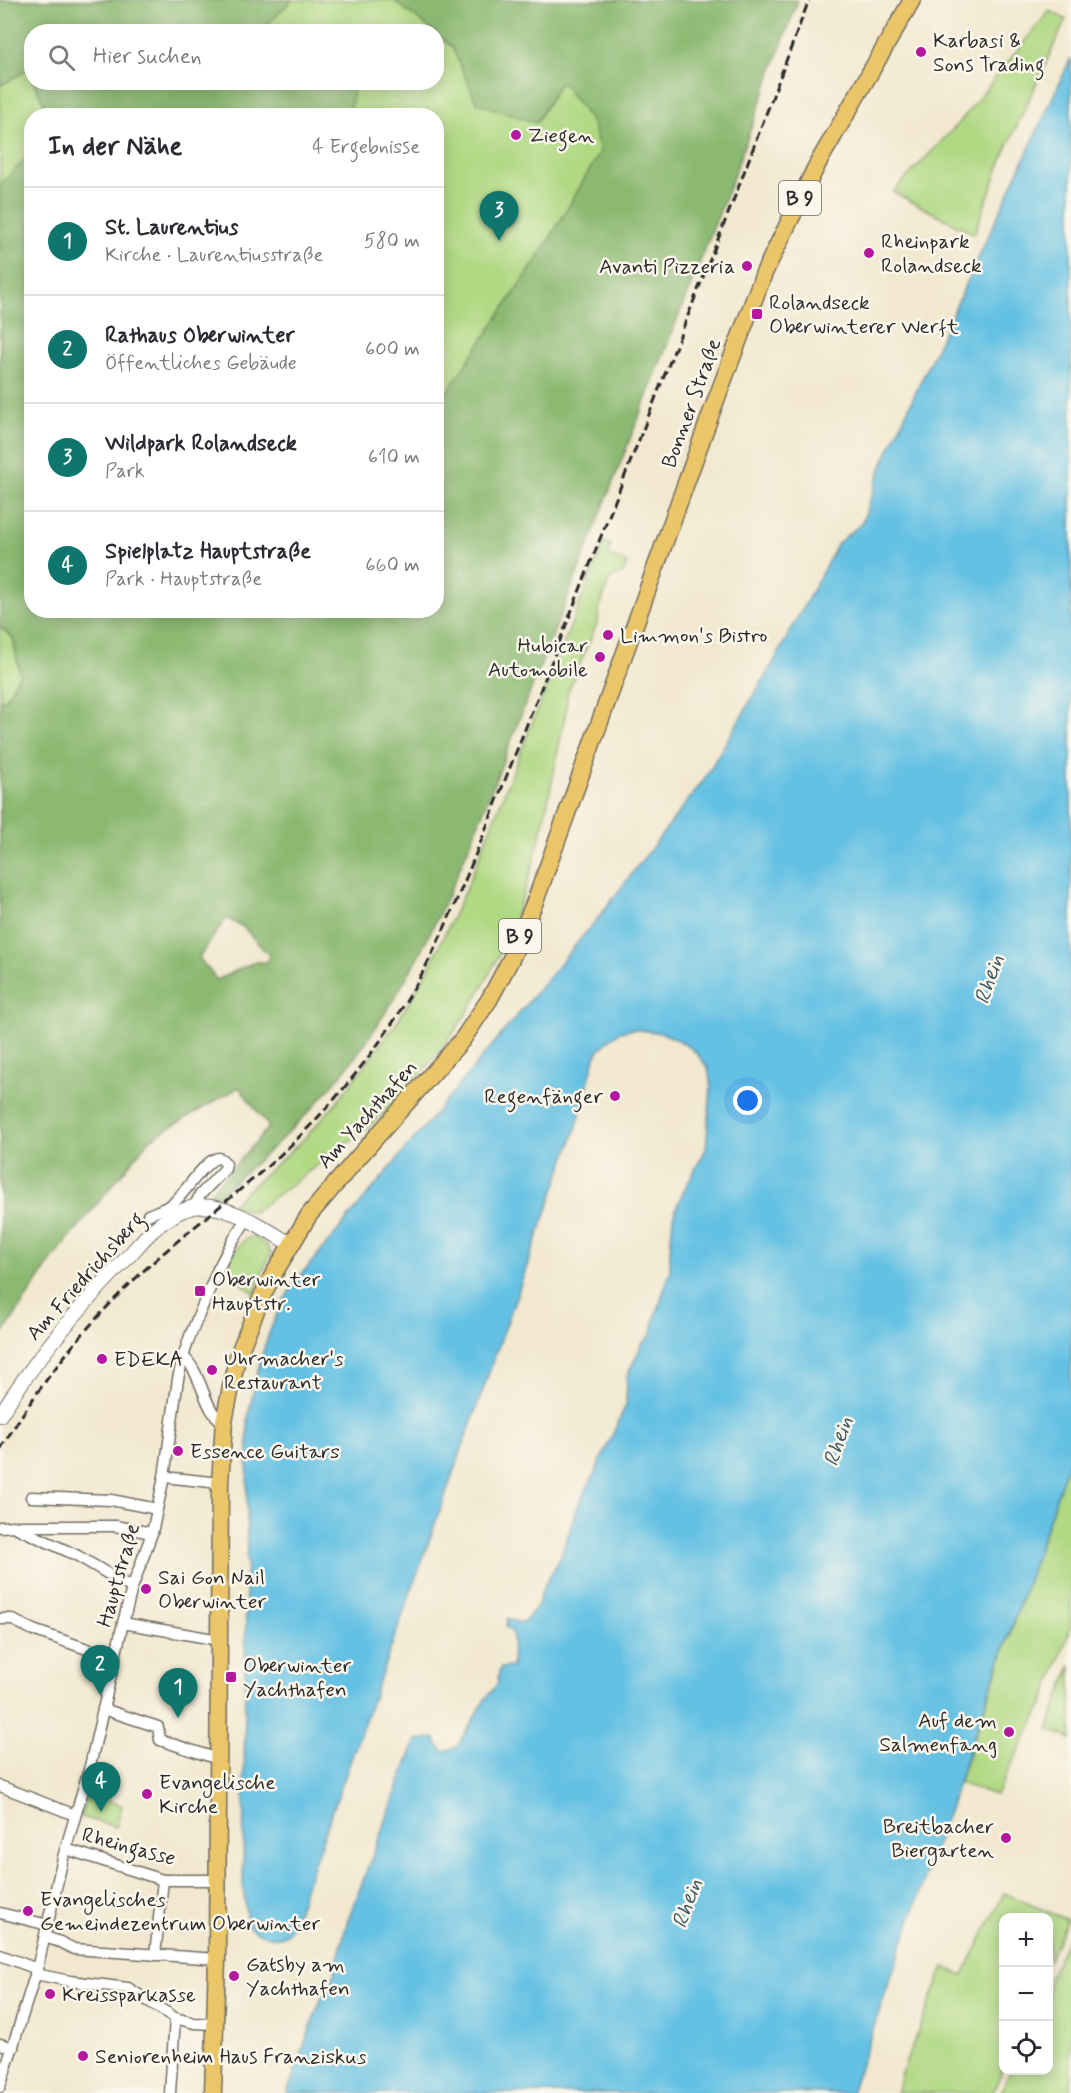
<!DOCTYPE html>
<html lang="de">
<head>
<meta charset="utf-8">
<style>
	:root { --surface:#fff; --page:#f2f2f3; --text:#2b2b33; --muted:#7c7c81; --line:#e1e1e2; --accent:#0f766e }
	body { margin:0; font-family:Mynerve,sans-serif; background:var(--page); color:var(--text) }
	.controls { position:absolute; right:18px; bottom:18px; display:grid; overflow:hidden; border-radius:12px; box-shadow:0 3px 15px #0003 }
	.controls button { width:54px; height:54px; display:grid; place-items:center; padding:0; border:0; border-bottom:2px solid var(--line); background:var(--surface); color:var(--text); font:30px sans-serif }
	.you { position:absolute; left:748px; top:1101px; width:21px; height:21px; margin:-15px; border:4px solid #fff; border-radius:50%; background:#1a73e8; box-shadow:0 0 0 9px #1a73e833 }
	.badge { display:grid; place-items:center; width:39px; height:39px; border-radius:50%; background:var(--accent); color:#fff; font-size:20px; font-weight:700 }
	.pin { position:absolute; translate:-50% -50px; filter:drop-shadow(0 2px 3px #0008) }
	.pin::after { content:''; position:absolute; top:32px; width:21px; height:18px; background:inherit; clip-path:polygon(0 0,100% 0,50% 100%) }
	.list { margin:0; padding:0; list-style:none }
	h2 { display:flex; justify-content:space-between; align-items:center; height:78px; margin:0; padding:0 24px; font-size:26px }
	h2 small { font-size:20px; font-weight:400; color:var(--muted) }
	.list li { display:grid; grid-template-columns:39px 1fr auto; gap:18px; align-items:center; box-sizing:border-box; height:108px; padding:0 24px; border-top:2px solid var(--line) }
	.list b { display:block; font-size:22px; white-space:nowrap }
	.list p { margin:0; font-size:20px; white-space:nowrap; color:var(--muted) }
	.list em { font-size:20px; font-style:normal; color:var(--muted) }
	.icon { flex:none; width:33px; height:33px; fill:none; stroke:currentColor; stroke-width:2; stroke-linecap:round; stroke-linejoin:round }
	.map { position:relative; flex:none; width:1071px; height:2093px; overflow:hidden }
	.search { position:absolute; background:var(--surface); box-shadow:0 3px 15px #0003; left:24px; top:24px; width:420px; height:66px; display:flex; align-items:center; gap:15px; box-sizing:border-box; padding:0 21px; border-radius:24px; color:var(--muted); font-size:22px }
	.panel { position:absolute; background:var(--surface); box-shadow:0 3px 15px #0003; left:24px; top:108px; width:420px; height:510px; border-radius:24px }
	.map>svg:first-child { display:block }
</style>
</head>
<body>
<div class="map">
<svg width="1071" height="2093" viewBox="0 0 1071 2093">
	<rect width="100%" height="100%" fill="#fbf7ec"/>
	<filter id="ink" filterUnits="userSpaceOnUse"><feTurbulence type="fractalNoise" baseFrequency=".0167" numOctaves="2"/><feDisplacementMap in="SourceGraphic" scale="12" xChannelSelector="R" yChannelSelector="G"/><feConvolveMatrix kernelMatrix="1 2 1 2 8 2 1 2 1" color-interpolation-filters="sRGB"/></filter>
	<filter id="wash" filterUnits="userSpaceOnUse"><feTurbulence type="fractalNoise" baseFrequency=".008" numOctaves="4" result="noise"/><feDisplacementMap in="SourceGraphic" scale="24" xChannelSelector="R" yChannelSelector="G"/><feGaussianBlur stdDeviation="1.35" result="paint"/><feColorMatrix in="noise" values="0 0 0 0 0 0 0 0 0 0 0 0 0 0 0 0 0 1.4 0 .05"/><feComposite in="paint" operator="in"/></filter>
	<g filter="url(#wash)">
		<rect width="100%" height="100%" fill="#f2e8cf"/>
		<g fill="#b1d984" stroke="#6e8258" stroke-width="1.5" fill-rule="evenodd">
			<path d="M0,0H450L527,13L615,157L437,443L436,116H32L31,466L0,447ZM32,32H436V82H32Z"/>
			<path d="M1049,11L1066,19L1004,154L974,234L893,192L959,123Z"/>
			<path d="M604,542L611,545L607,555L627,563L623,573L609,580L599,610L598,621L567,694L566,711C556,757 549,803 537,849C508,961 456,1047 371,1125C358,1136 344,1145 331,1155C305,1174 280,1193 254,1212L231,1205L303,1140L336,1103L396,1024L428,970L469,882Z"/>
			<path d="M0,627L13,638L20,674L6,699L0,701Z"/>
			<path d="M253,1236L266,1245L271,1253L254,1293L225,1272C231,1259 237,1240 253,1236Z"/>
			<path d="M1071,1455V1627L1043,1704L996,1795L959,1783Z"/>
			<path d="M1071,1665V1739L1048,1729Z"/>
			<path d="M87,1793L122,1806L116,1827L81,1817Z"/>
			<path d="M1004,1893L1067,1920L1049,1961L1048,1918H1004L1003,2067L993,2093H896L905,2064L944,1967L963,1975Z"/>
			<path d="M1071,1932V2093H1001L1010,2071L1048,2070L1049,1978Z"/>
		</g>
		<g fill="#8cb972" stroke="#5c724e" stroke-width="1.5" fill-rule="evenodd">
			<path d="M0,0H292L266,26L269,31L32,32L31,78L27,70L0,86Z"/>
			<path d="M393,0H798L729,188L473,837C435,929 392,1018 325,1094C291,1133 251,1167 212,1201L209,1195L210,1191C231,1171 249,1149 269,1127L239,1087L150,1139L53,1258L0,1338V701L6,699L20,674L13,638L0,627V185L31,153L32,610H436L437,407L542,252L600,152L593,124L561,81L536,123L477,103L452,47L437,35L436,32L433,31ZM226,918L243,927L269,955L268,962H254L217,980L199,958Z"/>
			<path d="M299,82L303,88L353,89L350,115H50L34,83Z"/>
		</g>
		<path fill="#65c1e3" stroke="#487687" stroke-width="1.5" d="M1071,58V1455L851,2093H287L322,1996L334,1974L347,1923L416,1740L434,1738L443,1752L457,1747L486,1698L497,1685L500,1668L512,1667L513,1633L506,1627L507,1618L520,1623L527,1619L538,1605L543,1588L560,1558L580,1501L595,1473L626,1405L627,1376L642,1344L652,1334L654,1321L670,1272V1250L673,1217L682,1194L706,1149L711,1087L708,1068L698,1055L691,1048L674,1038L662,1033L633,1029L620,1032L610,1039L599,1050L595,1057L577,1126L303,1894C299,1905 296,1920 290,1930C280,1945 256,1934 247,1925L243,1883L248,1418C255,1380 263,1341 281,1306C286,1295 294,1285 301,1275L598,918L703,781L772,665L838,543L862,523L883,463Z"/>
	</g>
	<g filter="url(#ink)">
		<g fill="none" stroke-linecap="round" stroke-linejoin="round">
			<defs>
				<g id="minor">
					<path d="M148,1215C155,1212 164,1209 171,1205C183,1197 206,1157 219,1158C223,1159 224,1162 226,1164L225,1169L200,1195L194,1207"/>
					<path d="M183,1357C202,1370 205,1417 224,1421"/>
					<path d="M164,1477L220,1483"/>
					<path d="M31,1497L111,1500L157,1509"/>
					<path d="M17,1526H115L152,1533"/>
					<path d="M0,1527L13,1526L78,1556L132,1588"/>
					<path d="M0,1619H11L33,1630L90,1650"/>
					<path d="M123,1623L219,1640"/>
					<path d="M103,1709L158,1727L160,1740L218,1759"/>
					<path d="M0,1786L75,1815"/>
					<path d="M66,1849L163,1880H218"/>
					<path d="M0,1913L48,1925"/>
					<path d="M45,1937L60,1942L74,1949L217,1959"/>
					<path d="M0,1955L37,1969"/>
					<path d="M155,1955L163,1880"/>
					<path d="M35,1974L70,1981L128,1988L175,2018L194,2023L214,2024"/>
					<path d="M0,2044L13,2048"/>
					<path d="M0,2087L37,1969L64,1854L90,1766L123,1623L132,1588L152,1533L164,1477L178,1379L183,1357L190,1336L218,1269L232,1242L247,1219"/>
					<path d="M170,2093L175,2018"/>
				</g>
				<path id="tertiary" d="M0,1415C36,1358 79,1307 126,1259C139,1245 152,1228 169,1218C176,1213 185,1209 194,1207C224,1201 266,1229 290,1244"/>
				<path id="primary" d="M213,2093L217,1959L220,1483L224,1421L237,1358L261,1298L273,1275L309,1215L355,1161L462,1040L489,1000L511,959L536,899L713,408L764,273L818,163L912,0"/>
			</defs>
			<use href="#minor" stroke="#716d64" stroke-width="13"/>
			<use href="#tertiary" stroke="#716d64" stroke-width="16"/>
			<use href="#primary" stroke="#716d64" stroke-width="19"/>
			<use href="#minor" stroke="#fff" stroke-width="10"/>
			<use href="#tertiary" stroke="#fff" stroke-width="14"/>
			<use href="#primary" stroke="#ebc669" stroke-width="16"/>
			<path stroke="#2b2b2b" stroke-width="3" stroke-dasharray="9 4.5" stroke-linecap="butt" d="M0,1450C38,1387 81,1330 135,1279C187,1229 248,1188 299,1137C349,1087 394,1028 426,966C447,925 464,883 481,841L737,191L809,0"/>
		</g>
	</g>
	<g fill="#b5179e" stroke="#fbf7ec" stroke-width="2">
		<circle cx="921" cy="52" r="6"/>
		<circle cx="516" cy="135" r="6"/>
		<circle cx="869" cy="253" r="6"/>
		<circle cx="747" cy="266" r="6"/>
		<rect x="751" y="308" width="12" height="12" rx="3"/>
		<circle cx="608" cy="635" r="6"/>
		<circle cx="600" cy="657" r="6"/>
		<circle cx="615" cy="1096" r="6"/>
		<rect x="194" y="1285" width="12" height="12" rx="3"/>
		<circle cx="102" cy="1359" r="6"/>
		<circle cx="212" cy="1370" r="6"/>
		<circle cx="178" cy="1451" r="6"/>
		<circle cx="146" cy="1589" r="6"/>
		<rect x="225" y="1671" width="12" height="12" rx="3"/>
		<circle cx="1009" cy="1732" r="6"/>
		<circle cx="147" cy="1794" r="6"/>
		<circle cx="1006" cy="1838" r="6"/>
		<circle cx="28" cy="1911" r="6"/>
		<circle cx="234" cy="1976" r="6"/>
		<circle cx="50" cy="1994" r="6"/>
		<circle cx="83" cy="2056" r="6"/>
	</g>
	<g text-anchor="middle" stroke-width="5" stroke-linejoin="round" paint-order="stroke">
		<g fill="#fbf7ec" stroke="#696865" stroke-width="1.5">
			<rect x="779" y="181" width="42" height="34" rx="4.5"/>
			<rect x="499" y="919" width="42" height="34" rx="4.5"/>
		</g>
		<g font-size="20" font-weight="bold" fill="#2b2b2b">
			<text x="800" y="205">B 9</text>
			<text x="520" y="943">B 9</text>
		</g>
		<g font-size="21" fill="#2b2b2b" stroke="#fbf7ec" text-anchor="start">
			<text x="933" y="47">Karbasi &amp;<tspan x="933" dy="24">Sons Trading</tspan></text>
			<text x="528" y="142">Ziegen</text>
			<text x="881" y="248">Rheinpark<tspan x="881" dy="24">Rolandseck</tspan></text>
			<text x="735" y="273" text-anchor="end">Avanti Pizzeria</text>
			<text x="769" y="309">Rolandseck<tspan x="769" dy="24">Oberwinterer Werft</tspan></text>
			<text x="620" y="642">Limmon's Bistro</text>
			<text x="588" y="652" text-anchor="end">Hubicar<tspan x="588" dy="24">Automobile</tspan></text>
			<text x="603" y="1103" text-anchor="end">Regenfänger</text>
			<text x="212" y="1286">Oberwinter<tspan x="212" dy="24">Hauptstr.</tspan></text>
			<text x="224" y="1365">Uhrmacher's<tspan x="224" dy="24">Restaurant</tspan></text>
			<text x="114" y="1366">EDEKA</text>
			<text x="190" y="1458">Essence Guitars</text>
			<text x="158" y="1584">Sai Gon Nail<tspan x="158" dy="24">Oberwinter</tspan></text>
			<text x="243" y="1672">Oberwinter<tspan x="243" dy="24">Yachthafen</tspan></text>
			<text x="997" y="1727" text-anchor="end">Auf dem<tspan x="997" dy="24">Salmenfang</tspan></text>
			<text x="159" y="1789">Evangelische<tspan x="159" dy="24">Kirche</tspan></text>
			<text x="994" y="1833" text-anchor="end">Breitbacher<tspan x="994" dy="24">Biergarten</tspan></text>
			<text x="40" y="1906">Evangelisches<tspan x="40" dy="24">Gemeindezentrum Oberwinter</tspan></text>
			<text x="246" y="1971">Gatsby am<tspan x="246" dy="24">Yachthafen</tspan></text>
			<text x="62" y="2001">Kreissparkasse</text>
			<text x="95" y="2063">Seniorenheim Haus Franziskus</text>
		</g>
		<g font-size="21" fill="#2b2b2b" stroke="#fbf7ec">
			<text transform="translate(691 403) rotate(-70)" y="7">Bonner Straße</text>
			<text transform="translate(367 1114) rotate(-48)" y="7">Am Yachthafen</text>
			<text transform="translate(85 1276) rotate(-48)" y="7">Am Friedrichsberg</text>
			<text transform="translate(118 1575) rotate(-74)" y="7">Hauptstraße</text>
			<text transform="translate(129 1846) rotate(15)" y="7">Rheingasse</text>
		</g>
		<g font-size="22" font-style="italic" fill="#3c5862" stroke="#fbf7ec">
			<text transform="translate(988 979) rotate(-72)" y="8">Rhein</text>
			<text transform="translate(837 1441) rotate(-72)" y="8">Rhein</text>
			<text transform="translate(686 1903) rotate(-71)" y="8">Rhein</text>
		</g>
	</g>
</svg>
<div class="controls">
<button>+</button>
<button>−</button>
<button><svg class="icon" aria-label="locate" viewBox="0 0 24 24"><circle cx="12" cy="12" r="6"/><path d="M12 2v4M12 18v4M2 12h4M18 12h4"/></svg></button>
</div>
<div class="you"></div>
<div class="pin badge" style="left:178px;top:1718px">1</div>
<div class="pin badge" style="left:100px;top:1695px">2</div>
<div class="pin badge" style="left:499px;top:241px">3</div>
<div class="pin badge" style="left:101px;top:1812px">4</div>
<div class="search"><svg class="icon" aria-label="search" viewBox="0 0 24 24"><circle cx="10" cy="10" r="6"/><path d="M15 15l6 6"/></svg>Hier suchen</div>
<section class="panel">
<h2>In der Nähe<small>4 Ergebnisse</small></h2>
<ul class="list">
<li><span class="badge">1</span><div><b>St. Laurentius</b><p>Kirche · Laurentiusstraße</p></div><em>580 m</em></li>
<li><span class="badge">2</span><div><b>Rathaus Oberwinter</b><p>Öffentliches Gebäude</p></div><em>600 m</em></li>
<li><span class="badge">3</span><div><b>Wildpark Rolandseck</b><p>Park</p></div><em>610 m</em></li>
<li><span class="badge">4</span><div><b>Spielplatz Hauptstraße</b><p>Park · Hauptstraße</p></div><em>660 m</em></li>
</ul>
</section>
</div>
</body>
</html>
